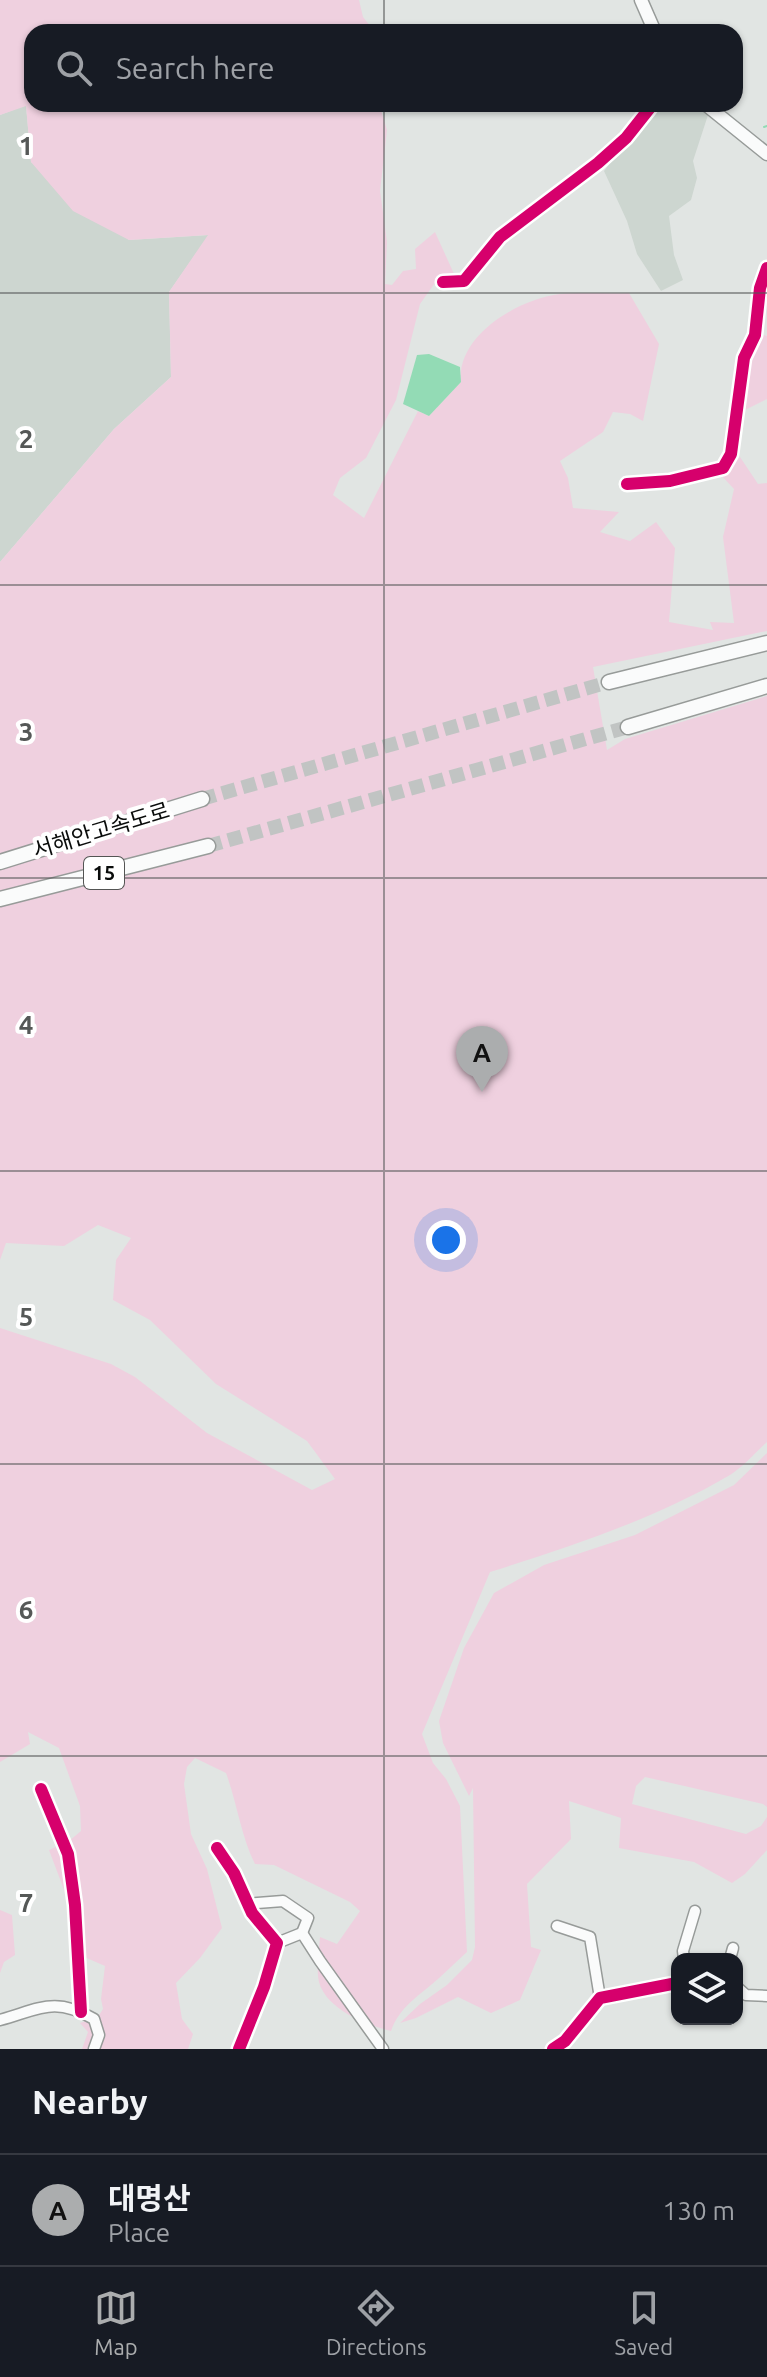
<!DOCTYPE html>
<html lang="en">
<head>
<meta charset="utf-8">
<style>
	:root { --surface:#171b24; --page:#242831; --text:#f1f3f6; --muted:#9ea1a6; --line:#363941; --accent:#abadae }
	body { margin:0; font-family:Ubuntu,"Noto Sans KR",sans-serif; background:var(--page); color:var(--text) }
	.controls { position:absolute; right:24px; bottom:24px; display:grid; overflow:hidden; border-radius:16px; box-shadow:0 2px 6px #0004 }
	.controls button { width:72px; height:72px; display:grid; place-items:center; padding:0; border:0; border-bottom:2px solid var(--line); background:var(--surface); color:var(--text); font:40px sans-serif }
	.you { position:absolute; left:446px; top:1240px; width:28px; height:28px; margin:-20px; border:6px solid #fff; border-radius:50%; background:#1a73e8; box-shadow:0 0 0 12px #1a73e833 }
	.badge { display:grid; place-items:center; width:52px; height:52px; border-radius:50%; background:var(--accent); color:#111; font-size:26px; font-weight:700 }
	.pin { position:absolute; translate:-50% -66px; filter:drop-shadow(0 2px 4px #0008) }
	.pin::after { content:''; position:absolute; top:42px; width:28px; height:24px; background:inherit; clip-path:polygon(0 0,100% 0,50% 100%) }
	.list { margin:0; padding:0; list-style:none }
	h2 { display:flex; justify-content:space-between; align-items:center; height:104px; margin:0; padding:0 32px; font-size:34px }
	h2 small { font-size:26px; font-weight:400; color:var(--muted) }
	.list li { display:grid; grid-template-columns:52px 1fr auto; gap:24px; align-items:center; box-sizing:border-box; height:112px; padding:0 32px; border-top:2px solid var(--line) }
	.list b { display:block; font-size:30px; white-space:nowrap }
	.list p { margin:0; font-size:26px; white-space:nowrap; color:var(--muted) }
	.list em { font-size:26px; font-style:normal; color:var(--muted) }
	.icon { flex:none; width:44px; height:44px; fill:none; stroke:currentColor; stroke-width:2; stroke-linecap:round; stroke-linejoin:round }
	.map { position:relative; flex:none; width:767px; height:2049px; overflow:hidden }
	.search { position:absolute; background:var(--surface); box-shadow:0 2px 6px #0004; left:24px; right:24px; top:24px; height:88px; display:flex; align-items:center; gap:20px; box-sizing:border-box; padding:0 28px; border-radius:24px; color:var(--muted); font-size:30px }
	.sheet { height:216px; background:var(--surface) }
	nav { display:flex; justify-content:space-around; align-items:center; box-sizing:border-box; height:112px; border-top:2px solid var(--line); background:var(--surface); font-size:22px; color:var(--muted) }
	nav a { display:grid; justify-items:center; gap:4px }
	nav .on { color:var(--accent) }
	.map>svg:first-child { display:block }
</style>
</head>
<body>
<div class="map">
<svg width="767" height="2049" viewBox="0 0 767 2049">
	<rect width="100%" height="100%" fill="#e1e5e3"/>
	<g fill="#cdd6d0">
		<path d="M656,104H697L708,115L693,161L697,178L691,200L669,216L674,255L683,280L661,291L637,254L627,221L604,171Z"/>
		<path d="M26,105L31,162L129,240L209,235L169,292L171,377L114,429L0,562V115Z"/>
	</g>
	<g fill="#efd0df">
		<path d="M0,0H359L363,17L375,32H32V104H379L387,130L380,191L387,242L385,284L392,285L403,271L416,269L415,249L435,232L455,276L437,280L420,304L396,400L366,458L340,478L333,495L364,518L418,411L429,416L461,382C456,336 518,299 560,294C582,292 606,294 629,293L659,344L643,421L630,414L613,412L603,432L560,461L568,478L573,508L619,512L600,532L630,541L656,522L675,548L669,622L713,630L710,622L734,623L723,537L734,489L720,474L740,457L758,484L767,483V631L593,667L607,750L625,739L767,696V1442C755,1453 743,1467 730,1475C655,1519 572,1546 490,1572L422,1734L433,1763L446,1779L460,1806L467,1952C457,1961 448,1970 438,1979C419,1996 400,2006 391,2031C366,2025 326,2009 319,1982C316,1969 319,1950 320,1937L337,1944L360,1911L350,1902L274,1865L255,1864C241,1836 237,1803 226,1773L195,1758L187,1767L184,1784L191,1834L207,1869L222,1928L200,1958L176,1983L182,2019L193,2034L188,2049H82L88,2032L80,2023L98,2017L103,2009L101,1999L105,1966L82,1956L70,1920L66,1895L49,1850L69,1841L81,1831L80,1806L59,1748L28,1732L30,1744L0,1762V1328L111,1364L135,1377L207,1433L312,1490L335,1479L307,1441L216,1384L150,1320L113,1300L116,1260L131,1238L98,1225L64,1246L6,1243L0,1260V562L114,429L171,377L169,292L208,235L129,240L73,211L31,162L26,106L0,115Z"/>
		<path d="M760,334L767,336V399L739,413L746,367Z"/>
		<path d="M767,1453V1807L763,1804L645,1777L636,1786L632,1804L746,1834L761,1826L767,1817V1850L745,1874L732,1883L694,1862L619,1848L621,1818L569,1801L571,1839L527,1884L531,1947L541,1950L520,2000L491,2013L458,1997L416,2018L400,2023L420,2004L447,1985L472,1960L475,1947L473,1788L469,1796L443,1743L439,1721L464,1648L494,1593L544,1565L635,1535L734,1485Z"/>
		<path d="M0,1910L12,1915L15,1955L4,1962L0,1973Z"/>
	</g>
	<path fill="#93dbb5" d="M429,354L460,367L461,382L429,416L403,404L417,355Z"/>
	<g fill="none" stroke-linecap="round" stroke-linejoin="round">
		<path stroke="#93dbb5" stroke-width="2" d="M764,127L767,126"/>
		<g stroke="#c1c4c3" stroke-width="14" stroke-dasharray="14 7" stroke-linecap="butt">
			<path d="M202,799L609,682"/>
			<path d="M208,846L628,727"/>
		</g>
		<defs>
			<g id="minor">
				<path d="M443,282L464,281L500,237L598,163L626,138L653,104"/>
				<path d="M627,484L670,481L723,468L731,454L744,358L755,335L760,288L767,268"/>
				<path d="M41,1789L68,1854L75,1905L81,2012"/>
				<path d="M217,1848L234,1873L252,1913L277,1943L264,1987L239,2049"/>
				<path d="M246,1904L283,1901L308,1918L302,1933"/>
				<path d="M557,1926L590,1937L600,1998"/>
				<path d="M277,1943L302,1933L320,1961L383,2049"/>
				<path d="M684,1959L683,1951L695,1911"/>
				<path d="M730,1959L733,1948"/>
				<path d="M737,1987L746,1995L767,1996"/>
				<path d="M0,2020C40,2009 54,1996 94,2019L99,2035L94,2049"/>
				<path d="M553,2049L565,2041L600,1998L677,1983"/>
			</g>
			<g id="major">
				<path d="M641,0L655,32"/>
				<path d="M705,104L767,154"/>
			</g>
			<g id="highway">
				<path d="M609,682L767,643"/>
				<path d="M628,727L767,686"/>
				<path d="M0,862L202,799"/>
				<path d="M0,899L208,846"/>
			</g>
		</defs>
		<use href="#minor" stroke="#979b99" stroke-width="13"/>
		<use href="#major" stroke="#979b99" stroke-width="15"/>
		<use href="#highway" stroke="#979b99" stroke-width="17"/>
		<use href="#minor" stroke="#fafbfb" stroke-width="10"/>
		<use href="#major" stroke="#fafbfb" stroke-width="12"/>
		<use href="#highway" stroke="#fafbfb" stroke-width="14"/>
		<defs>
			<g id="cycleway">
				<path d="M443,282L464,281L500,237L598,163L626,138L653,104"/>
				<path d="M627,484L670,481L723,468L731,454L744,358L755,335L760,288L767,268"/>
				<path d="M41,1789L68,1854L75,1905L81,2012"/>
				<path d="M217,1848L234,1873L252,1913L277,1943L264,1987L239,2049"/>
				<path d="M553,2049L565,2041L600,1998L677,1983"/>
			</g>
		</defs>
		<use href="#cycleway" stroke="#fff" stroke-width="17"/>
		<use href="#cycleway" stroke="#d6006c" stroke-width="12"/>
	</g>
	<path fill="none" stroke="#555857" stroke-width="2" stroke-opacity="0.55" d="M384,0V32M384,104V2049M0,293H767M0,585H767M0,878H767M0,1171H767M0,1464H767M0,1756H767"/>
	<g text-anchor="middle" stroke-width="8" stroke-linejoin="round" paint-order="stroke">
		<rect fill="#fff" stroke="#545554" stroke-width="2" x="84" y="857" width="40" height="32" rx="6"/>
		<g font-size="20" font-weight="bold" fill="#0a0c0b">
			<text x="104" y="880">15</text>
		</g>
		<g font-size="22" fill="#0a0c0b" stroke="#fff">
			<text transform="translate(101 830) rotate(-17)" y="8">서해안고속도로</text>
		</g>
	</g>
	<g font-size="26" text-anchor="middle" font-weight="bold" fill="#555857" stroke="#fff" stroke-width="8" stroke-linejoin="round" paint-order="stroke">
		<text x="26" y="155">1</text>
		<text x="26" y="448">2</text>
		<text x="26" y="741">3</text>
		<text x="26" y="1034">4</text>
		<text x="26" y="1326">5</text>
		<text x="26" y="1619">6</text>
		<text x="26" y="1912">7</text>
	</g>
</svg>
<div class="controls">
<button><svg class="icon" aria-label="layers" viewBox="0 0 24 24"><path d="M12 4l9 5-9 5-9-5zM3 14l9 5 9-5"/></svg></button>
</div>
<div class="you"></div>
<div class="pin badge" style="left:482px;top:1092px">A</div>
<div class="search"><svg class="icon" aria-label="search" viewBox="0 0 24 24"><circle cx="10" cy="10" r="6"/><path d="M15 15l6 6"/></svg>Search here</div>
</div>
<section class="sheet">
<h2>Nearby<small></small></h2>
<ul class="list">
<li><span class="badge">A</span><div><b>대명산</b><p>Place</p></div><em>130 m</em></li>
</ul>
</section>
<nav>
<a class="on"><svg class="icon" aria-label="map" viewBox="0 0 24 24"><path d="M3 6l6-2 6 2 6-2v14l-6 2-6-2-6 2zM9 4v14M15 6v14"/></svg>Map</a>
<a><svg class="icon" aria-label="directions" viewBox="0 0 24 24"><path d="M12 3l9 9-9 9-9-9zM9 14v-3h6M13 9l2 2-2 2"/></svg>Directions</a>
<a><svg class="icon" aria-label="saved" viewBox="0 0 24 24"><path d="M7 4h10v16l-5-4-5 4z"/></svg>Saved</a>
</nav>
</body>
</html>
